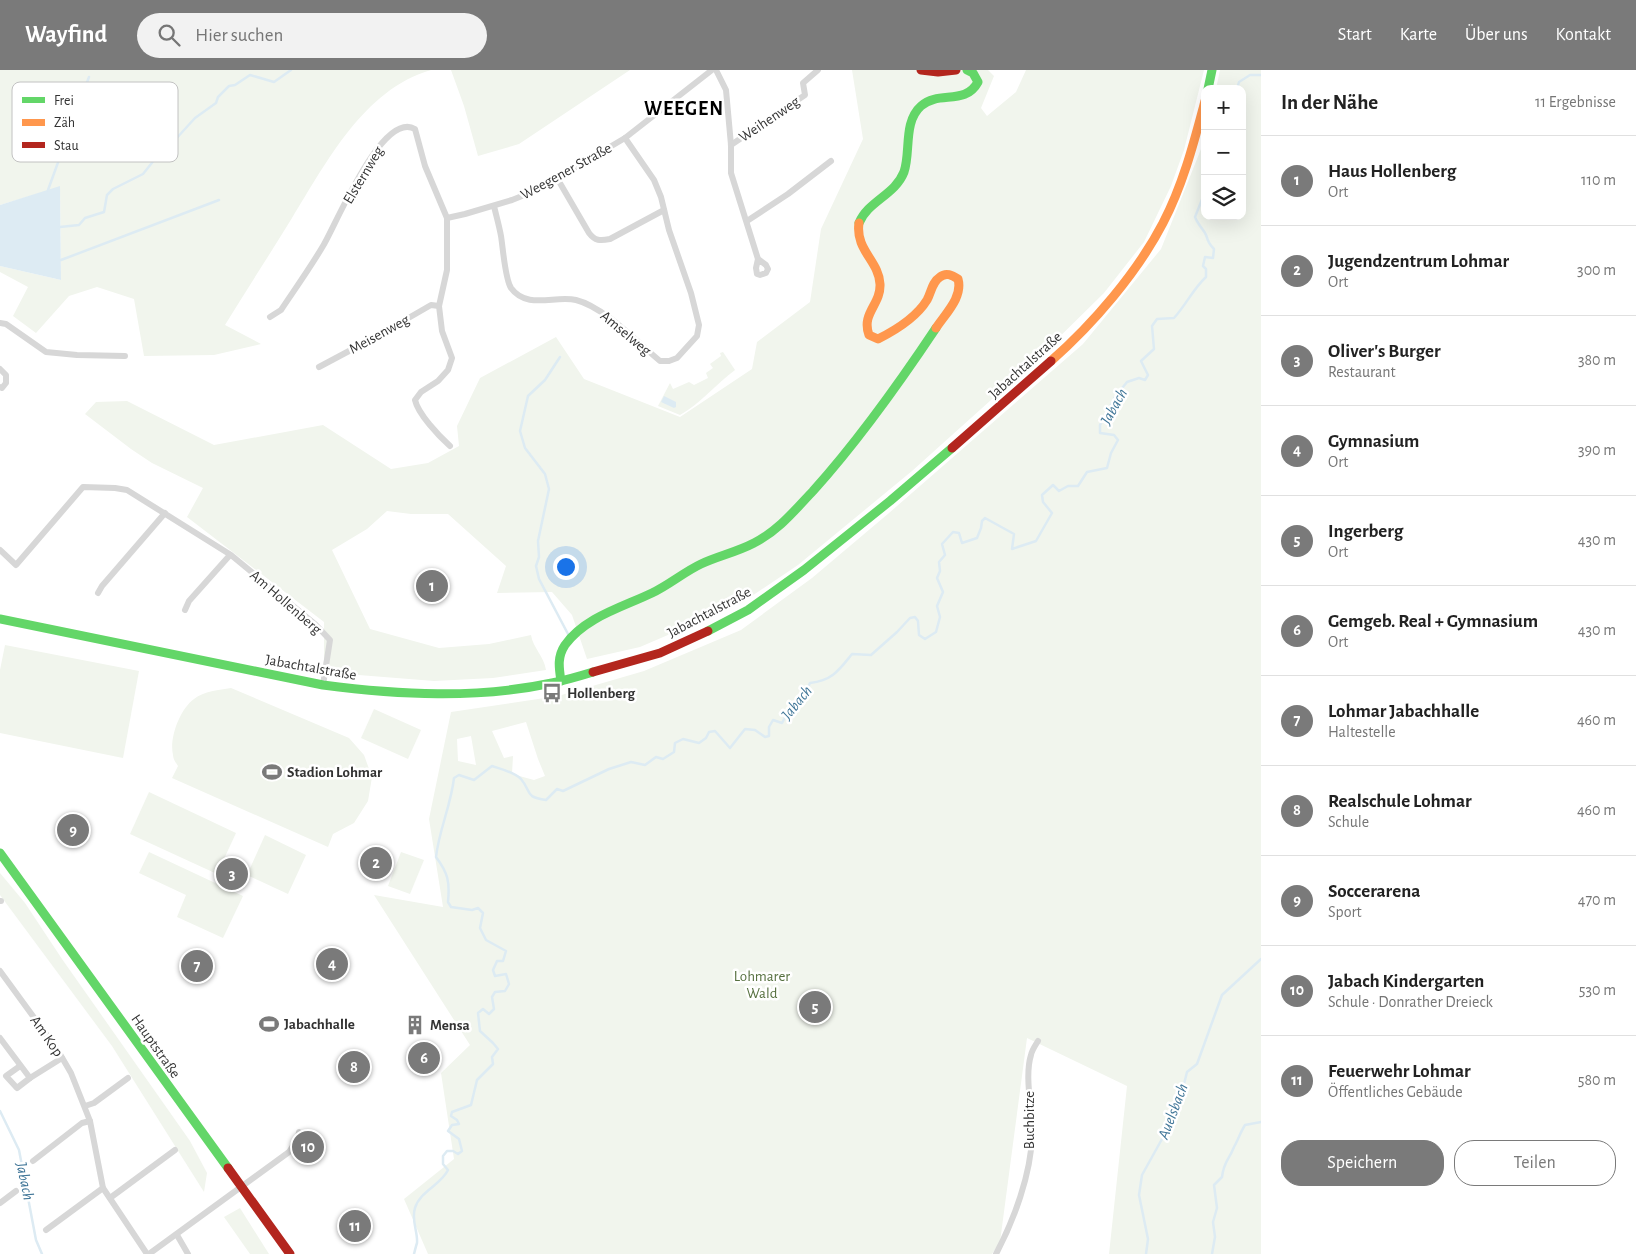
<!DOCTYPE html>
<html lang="de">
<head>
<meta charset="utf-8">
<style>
	:root { --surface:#fff; --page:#f2f2f2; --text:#222; --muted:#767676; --line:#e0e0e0; --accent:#7a7a7a }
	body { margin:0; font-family:"Alegreya Sans",sans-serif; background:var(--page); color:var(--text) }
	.controls { position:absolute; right:15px; top:15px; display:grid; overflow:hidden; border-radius:10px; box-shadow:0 5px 20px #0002 }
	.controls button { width:45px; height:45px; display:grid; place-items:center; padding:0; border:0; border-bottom:1px solid var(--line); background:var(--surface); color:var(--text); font:25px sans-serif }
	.you { position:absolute; left:565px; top:496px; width:18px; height:18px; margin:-12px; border:4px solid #fff; border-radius:50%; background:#1a73e8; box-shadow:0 0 0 8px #1a73e833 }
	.badge { display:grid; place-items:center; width:32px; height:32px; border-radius:50%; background:var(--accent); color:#fff; font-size:16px; font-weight:700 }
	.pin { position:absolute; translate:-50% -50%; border:2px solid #fff; box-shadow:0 1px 5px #0006 }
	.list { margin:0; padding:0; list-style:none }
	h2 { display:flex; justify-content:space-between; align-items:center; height:65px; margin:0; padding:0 20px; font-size:21px }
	h2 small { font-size:16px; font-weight:400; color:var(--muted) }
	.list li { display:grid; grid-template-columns:32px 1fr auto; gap:15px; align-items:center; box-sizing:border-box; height:90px; padding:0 20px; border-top:1px solid var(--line) }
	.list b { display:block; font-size:19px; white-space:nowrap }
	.list p { margin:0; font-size:16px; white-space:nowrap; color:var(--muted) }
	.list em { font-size:16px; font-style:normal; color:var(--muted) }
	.actions { display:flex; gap:10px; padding:15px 20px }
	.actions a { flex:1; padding:11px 0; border:1px solid var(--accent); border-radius:20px; text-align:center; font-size:18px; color:var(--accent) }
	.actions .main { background:var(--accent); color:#fff }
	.icon { flex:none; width:28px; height:28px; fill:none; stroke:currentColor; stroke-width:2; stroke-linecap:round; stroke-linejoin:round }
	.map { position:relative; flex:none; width:1261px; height:1184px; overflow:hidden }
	header { display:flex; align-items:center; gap:30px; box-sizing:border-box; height:70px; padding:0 25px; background:var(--accent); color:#fff }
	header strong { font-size:24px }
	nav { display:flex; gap:28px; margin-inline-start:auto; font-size:18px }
	.search { width:350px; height:45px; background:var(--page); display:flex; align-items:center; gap:12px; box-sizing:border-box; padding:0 18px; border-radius:28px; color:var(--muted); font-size:19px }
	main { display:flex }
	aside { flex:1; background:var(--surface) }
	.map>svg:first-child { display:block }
</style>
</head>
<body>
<header>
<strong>Wayfind</strong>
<div class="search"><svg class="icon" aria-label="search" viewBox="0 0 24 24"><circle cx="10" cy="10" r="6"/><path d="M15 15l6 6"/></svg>Hier suchen</div>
<nav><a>Start</a><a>Karte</a><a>Über uns</a><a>Kontakt</a></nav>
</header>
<main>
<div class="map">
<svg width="1261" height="1184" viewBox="0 0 1261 1184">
	<rect width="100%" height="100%" fill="#fff"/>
	<g fill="#f1f5ed" fill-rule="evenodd">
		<path d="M0,0H431C364,19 326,93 292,148C270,184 247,219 225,255L261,274L214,285L144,286L134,229L97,217L69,226L36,263L13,246L28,217L0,202V196L61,210L60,117L0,135Z"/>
		<path d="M451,0H630L519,74L478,86L464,36Z"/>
		<path d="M852,0H988L994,6L981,38L987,46L1016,22L1026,0H1204L1184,80L1171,116L1144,172L1104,223L1040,286L912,401L798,495L740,534L640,577L587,589L572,545L552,522L497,523L506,496L448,444H411L387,441L367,459L332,480L370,559L439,578L489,574L531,565C533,578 544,586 546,600L493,608L434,611L321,602L324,591V552L187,447L203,418L152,393L131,379L85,344L96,332L127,331L214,375L323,355L391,399L428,393L459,376L457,356L480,308L556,267L584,309L680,347L752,299L757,272L810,232L821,159L863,69Z"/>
		<path d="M1220,0H1261V1184H1109L1127,1016L1027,968L1000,1172L992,1184H428L404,1129L454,1089L441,1003L470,975L374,825L443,837L429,749L451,642L558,626L644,601L741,560L812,508L889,443L1083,274L1161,179L1201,79L1205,66V146H1242V19H1216ZM526,652L538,689L545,706L534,710L512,704L513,686L504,688L492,661ZM471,666L476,695L458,691L457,669Z"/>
		<path d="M723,282L735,300C716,314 701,333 680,345L658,336L670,313L673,319L689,312L694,315L708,308L706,303L713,298L710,294L721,286L720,283Z"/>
		<path d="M5,575L139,601L123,688L0,663V600Z"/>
		<path d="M231,618L349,668L364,685L372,707L368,731L354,753L333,764L328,777L172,708L178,696C176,693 173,689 173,685C169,668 180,639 194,629C204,621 219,620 231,618Z"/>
		<path d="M374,639L421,660L408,689L361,668Z"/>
		<path d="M149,722L236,763L217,804L130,764Z"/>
		<path d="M265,765L306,785L288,824L247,805Z"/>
		<path d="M149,782L243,826L223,868L177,847L186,825L139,803Z"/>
		<path d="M401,782L424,790L410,824L388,816Z"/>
		<path d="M0,803L25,833L62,889L190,1071L207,1103L204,1122L112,976L0,825Z"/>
		<path d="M240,1138L269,1184H250L224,1147Z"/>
	</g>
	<g fill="#ddebf3">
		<path d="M60,116L61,210L0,196V135Z"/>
		<path d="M664,326L676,332V337L674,338L661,332Z"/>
	</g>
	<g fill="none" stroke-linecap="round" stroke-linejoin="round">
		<g stroke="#ddebf3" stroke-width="2.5">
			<path d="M1237,19L1239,12L1250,5H1261"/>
			<path d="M48,120L89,7"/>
			<path d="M60,157L79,155L85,148L104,142L107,125L113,119L143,104L163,79L174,71L195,48L216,33L218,27L229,16L235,15L250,5L274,12L291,0"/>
			<path d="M61,190L219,130"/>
			<path d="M560,287L545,310L528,326L520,361L525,378L545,404L549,419L538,471L539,487L536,496L539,509L568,564"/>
			<path d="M0,1041L19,1080L36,1170L42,1184"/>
			<path d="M414,1184C415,1180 416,1176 417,1173C418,1162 411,1150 415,1138C420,1121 441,1115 448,1100L443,1094V1086L447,1081H453L458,1084L462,1081L459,1069L448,1061L452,1055L459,1054L457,1050L451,1046L452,1042L471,1035L477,1010L493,994L492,987L498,979L493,973L480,961L478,943L483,939L489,944L494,939L492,927L495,922L505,921L509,914L506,904L495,906L493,900L497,891H503L506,881L486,870L480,858L483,843L478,838L472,840L451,837L448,832C450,812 448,803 436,787C439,760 451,735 454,708L459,705L474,710L492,696C501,699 514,702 521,709C532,722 524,727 546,730L557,719L563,721L609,699L631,692L645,695L656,687L663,689L674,682L675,673L683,669L699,673L706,668L709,662L715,661L730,678L745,659L755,660L765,667L769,666V657L773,650L782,653L790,638L804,626L810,613C833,610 839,600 852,584L871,585L897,562L910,548L915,547L918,551L919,565L925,569L936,562L940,547L937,536L943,522L937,508L940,501L939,492L945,485L942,474L953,462L959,463L962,473L977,468L981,458L982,451L985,448L1014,464L1012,479L1036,471L1052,443L1043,432L1042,425L1053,415L1059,421L1068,416H1078L1087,402L1107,398L1111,383L1118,370L1114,365L1100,363V355L1115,327L1127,312L1139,308L1145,310L1148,305L1141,291L1154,279L1152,256L1157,249L1174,248C1186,235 1193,219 1206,207V199L1203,196L1205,187L1213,188L1214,179C1209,174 1208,171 1206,165C1204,160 1198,155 1195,147L1205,122"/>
			<path d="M1146,1184L1148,1169L1139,1125L1142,1105L1162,1069L1169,1043L1183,1018L1187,1002L1197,994L1222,925L1261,889"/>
			<path d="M1212,1184L1215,1167L1213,1152L1217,1138L1214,1115L1222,1107C1224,1091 1229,1090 1234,1077C1238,1070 1240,1063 1245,1055L1261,1052"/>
		</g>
		<g stroke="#d7d7d7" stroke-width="6">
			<path d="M716,0L726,20L731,75V103L758,189L756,198L757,204L760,205L766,203L768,199L766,195L758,189"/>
			<path d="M731,75L805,25L803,13L818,0"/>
			<path d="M557,108L589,163C595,171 600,171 610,169L664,140"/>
			<path d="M494,136C496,145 499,155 501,166C503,178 505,209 511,218C527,240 555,225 576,230C604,237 637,272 660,291H669L677,288L697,266L699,255L691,223L669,160L661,127L654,110L625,68"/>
			<path d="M447,148L465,144L512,130L537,120L625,68L712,0"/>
			<path d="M747,151L788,124L831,91"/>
			<path d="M270,247L281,240C295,219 310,198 323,176C336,155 382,40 415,59L425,96L447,148V200L439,236L442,261L452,288L448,300L438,311L421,322L415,330C418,344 439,366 450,376"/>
			<path d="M0,253L6,254L46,282L77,285L125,286"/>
			<path d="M319,297L379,265L431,235L439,236"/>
			<path d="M0,299L6,305V313L2,318L0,317"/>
			<path d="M0,480L16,495L83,417L115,418L127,420L231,485L315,554L330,570L323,615"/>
			<path d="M98,523L102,516L165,443"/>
			<path d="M185,540L189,531L230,485"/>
			<path d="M0,831H1"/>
			<path d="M0,901L57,979L71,1003L90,1051L103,1118L147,1184"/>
			<path d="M0,968L30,1008L62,988"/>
			<path d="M20,996L6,1006L17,1018L30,1008"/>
			<path d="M85,1036L94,1033L128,1008"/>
			<path d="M33,1091L82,1053L90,1051"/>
			<path d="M110,1128L175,1080"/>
			<path d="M0,1133L16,1121"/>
			<path d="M46,1160L103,1118"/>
			<path d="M177,1165L188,1184"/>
			<path d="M149,1184L289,1082L298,1068L299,1062"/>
			<path d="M996,1184C1014,1150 1031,1104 1032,1066C1033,1043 1024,1007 1031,985C1032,980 1035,976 1038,971"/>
		</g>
		<g stroke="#63d668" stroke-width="9">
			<path d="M1208,19L1212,0"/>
			<path d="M859,153C868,131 895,125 904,102C911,82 903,52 921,36C939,20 965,36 978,12L973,3L967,0"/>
			<path d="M0,549L323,615C399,625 477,629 552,613C566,610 580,606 593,602"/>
			<path d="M708,561L748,540L804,500L890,431L952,378"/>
			<path d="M561,611C559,598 557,587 565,575C585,547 623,537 652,523C669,515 684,502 701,494C718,486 737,482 754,473C778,461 795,440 813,421C859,370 898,315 936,258"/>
			<path d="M0,783L228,1098"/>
		</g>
		<g stroke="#ff974d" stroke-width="9">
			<path d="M859,153C855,180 879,191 880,214C881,235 861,243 869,265L878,269C896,260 916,248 927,230C931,223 932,212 940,207C946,202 952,205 958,209C963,227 946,243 936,258"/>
			<path d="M1051,291C1093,254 1137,203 1163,153C1183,115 1194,72 1205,31"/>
		</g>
		<g stroke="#b3261e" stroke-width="9">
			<path d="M921,0L938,2L956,0"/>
			<path d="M952,378L1051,291"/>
			<path d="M593,602L660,583L708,561"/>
			<path d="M228,1098L290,1184"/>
		</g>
	</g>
	<defs>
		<symbol id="bus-bare" viewBox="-9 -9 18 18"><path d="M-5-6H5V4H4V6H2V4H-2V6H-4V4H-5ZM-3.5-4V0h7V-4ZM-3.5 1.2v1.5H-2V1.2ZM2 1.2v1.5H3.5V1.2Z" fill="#7a7a7a" stroke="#fff" stroke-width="2.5" paint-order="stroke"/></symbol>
		<symbol id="stadium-bare" viewBox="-9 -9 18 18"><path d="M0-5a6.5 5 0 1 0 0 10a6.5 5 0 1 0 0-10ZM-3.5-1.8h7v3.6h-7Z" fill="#7a7a7a" stroke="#fff" stroke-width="2.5" paint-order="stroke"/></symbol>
		<symbol id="building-bare" viewBox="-9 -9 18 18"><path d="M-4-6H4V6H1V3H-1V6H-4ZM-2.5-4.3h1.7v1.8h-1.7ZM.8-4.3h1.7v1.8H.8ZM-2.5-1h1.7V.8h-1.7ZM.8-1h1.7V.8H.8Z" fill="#7a7a7a" stroke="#fff" stroke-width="2.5" paint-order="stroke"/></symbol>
	</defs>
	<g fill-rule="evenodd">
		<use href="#bus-bare" x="538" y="609" width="28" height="28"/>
		<use href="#stadium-bare" x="258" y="688" width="28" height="28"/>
		<use href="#stadium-bare" x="255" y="940" width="28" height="28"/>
		<use href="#building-bare" x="401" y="941" width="28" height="28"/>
	</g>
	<g text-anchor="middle" stroke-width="5" stroke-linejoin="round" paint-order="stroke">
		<g font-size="15" fill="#333" stroke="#fff">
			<text transform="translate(769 49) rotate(-34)" y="5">Weihenweg</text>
			<text transform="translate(566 101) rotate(-29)" y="5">Weegener Straße</text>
			<text transform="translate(363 105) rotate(-59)" y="5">Elsternweg</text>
			<text transform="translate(626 263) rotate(40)" y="5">Amselweg</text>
			<text transform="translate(379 264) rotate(-29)" y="5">Meisenweg</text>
			<text transform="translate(1025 295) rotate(-42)" y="5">Jabachtalstraße</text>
			<text transform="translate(286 532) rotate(41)" y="5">Am Hollenberg</text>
			<text transform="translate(709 542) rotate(-28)" y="5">Jabachtalstraße</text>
			<text transform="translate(311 597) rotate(10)" y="5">Jabachtalstraße</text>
			<text transform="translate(47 966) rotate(55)" y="5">Am Kop</text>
			<text transform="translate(156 976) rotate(55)" y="5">Hauptstraße</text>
			<text transform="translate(1029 1050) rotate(-90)" y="5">Buchbitze</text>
		</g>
		<g font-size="15" font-weight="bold" fill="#333" stroke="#fff" text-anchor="start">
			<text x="567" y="628">Hollenberg</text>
			<text x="287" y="707">Stadion Lohmar</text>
			<text x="284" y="959">Jabachhalle</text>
			<text x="430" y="960">Mensa</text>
		</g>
		<g font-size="15" fill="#56703f" stroke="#fff">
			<text x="762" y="911">Lohmarer<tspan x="762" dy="17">Wald</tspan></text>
		</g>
		<g font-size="16" font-style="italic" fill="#3f7597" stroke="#fff">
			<text transform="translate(1113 336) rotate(-61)" y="6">Jabach</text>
			<text transform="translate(796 632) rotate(-51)" y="6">Jabach</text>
			<text transform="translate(1172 1041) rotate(-69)" y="6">Auelsbach</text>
			<text transform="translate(26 1111) rotate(78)" y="6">Jabach</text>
		</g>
		<g font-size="20" font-weight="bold" letter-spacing="1" fill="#000" stroke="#fff">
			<text x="684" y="45">WEEGEN</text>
		</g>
	</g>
	<rect x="12" y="12" width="166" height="80" rx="8" fill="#fff" stroke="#c2c2c2" stroke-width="1"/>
	<rect x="22" y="27" width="23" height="6" fill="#63d668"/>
	<rect x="22" y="49" width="23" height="7" fill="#ff974d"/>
	<rect x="22" y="72" width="23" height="6" fill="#b3261e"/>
	<g font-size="14" fill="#333">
		<text x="54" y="35">Frei</text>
		<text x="54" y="57">Zäh</text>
		<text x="54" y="80">Stau</text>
	</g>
</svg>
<div class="controls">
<button>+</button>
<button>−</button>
<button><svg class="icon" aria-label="layers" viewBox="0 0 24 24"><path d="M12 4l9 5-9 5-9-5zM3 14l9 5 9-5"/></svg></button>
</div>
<div class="you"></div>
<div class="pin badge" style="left:432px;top:516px">1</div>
<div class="pin badge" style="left:376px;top:793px">2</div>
<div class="pin badge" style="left:232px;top:804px">3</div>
<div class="pin badge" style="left:332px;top:894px">4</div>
<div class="pin badge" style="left:815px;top:937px">5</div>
<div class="pin badge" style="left:424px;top:988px">6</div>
<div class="pin badge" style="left:197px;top:896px">7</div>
<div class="pin badge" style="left:354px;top:997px">8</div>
<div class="pin badge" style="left:73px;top:760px">9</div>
<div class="pin badge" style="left:308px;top:1077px">10</div>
<div class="pin badge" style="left:355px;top:1156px">11</div>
</div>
<aside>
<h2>In der Nähe<small>11 Ergebnisse</small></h2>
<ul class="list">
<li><span class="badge">1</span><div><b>Haus Hollenberg</b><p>Ort</p></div><em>110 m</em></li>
<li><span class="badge">2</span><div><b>Jugendzentrum Lohmar</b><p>Ort</p></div><em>300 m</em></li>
<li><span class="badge">3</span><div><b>Oliver's Burger</b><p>Restaurant</p></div><em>380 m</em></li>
<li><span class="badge">4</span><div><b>Gymnasium</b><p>Ort</p></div><em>390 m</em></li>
<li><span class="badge">5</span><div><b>Ingerberg</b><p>Ort</p></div><em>430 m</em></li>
<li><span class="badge">6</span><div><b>Gemgeb. Real + Gymnasium</b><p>Ort</p></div><em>430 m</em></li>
<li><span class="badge">7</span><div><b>Lohmar Jabachhalle</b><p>Haltestelle</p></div><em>460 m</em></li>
<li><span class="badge">8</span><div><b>Realschule Lohmar</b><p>Schule</p></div><em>460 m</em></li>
<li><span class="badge">9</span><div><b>Soccerarena</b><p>Sport</p></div><em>470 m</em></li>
<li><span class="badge">10</span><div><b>Jabach Kindergarten</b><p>Schule · Donrather Dreieck</p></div><em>530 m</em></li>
<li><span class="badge">11</span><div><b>Feuerwehr Lohmar</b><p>Öffentliches Gebäude</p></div><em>580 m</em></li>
</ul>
<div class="actions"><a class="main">Speichern</a><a>Teilen</a></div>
</aside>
</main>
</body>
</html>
